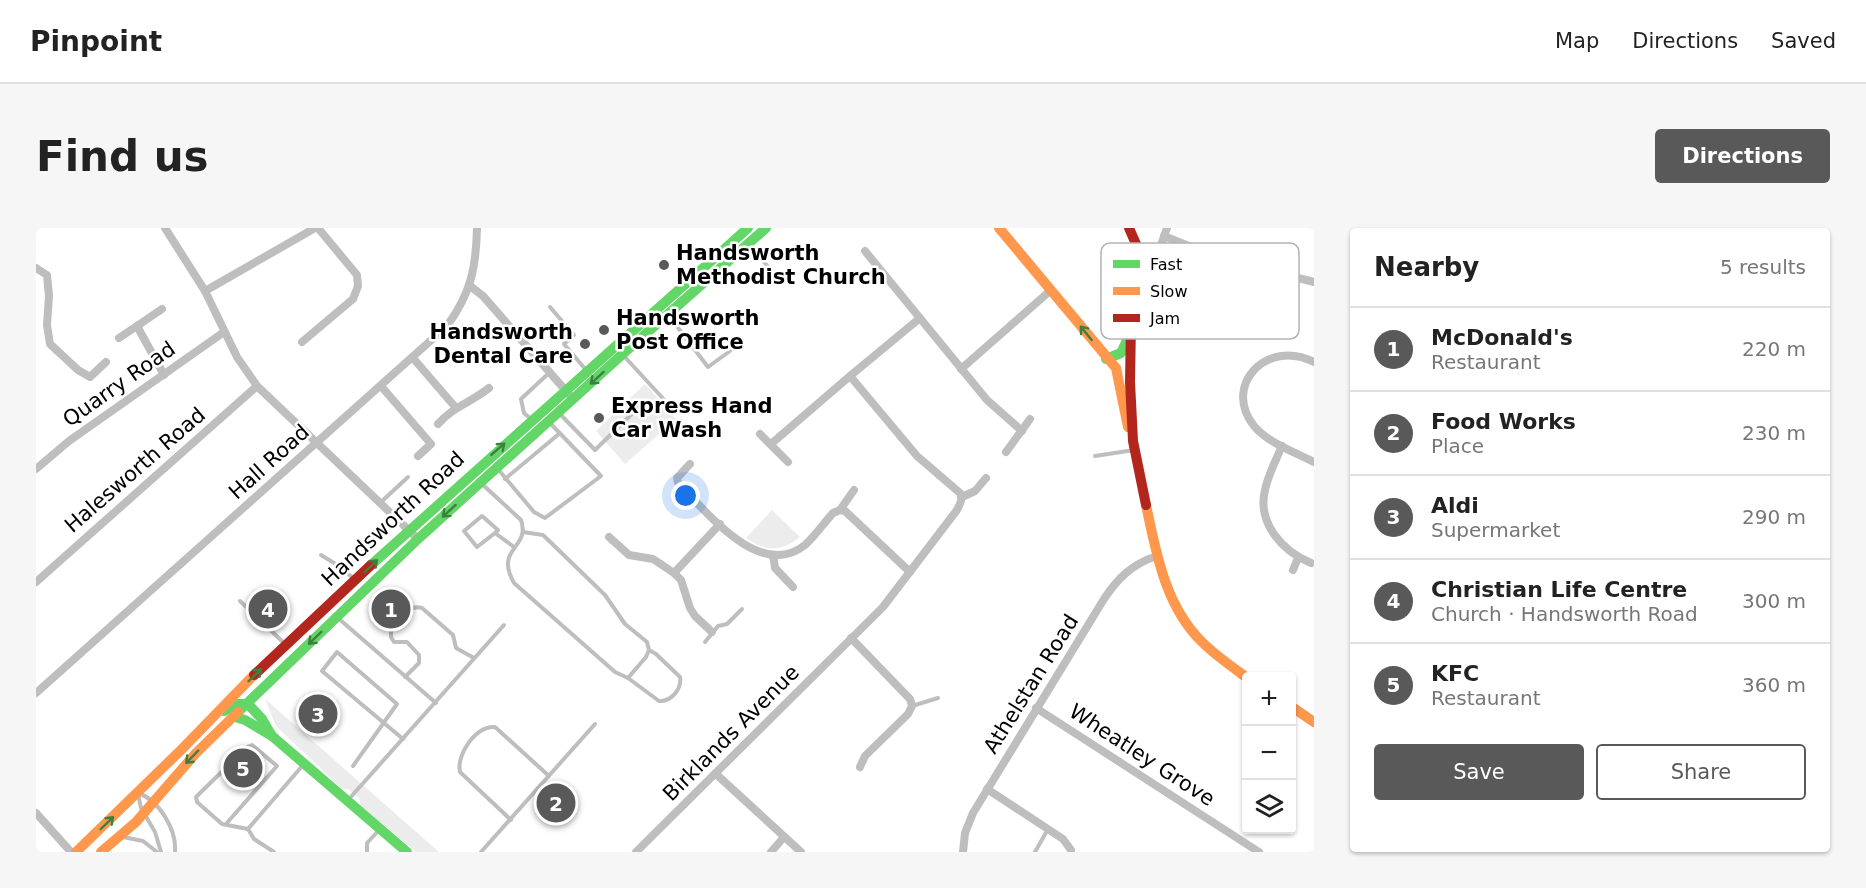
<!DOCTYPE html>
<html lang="en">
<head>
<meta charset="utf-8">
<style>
	:root { --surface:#fff; --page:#f6f6f6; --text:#222; --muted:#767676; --line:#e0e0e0; --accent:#595959 }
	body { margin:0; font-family:"DejaVu Sans",sans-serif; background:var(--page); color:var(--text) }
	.controls { position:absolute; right:18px; bottom:18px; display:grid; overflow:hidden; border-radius:6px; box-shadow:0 2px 4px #0004 }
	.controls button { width:54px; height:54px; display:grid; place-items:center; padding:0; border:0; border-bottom:2px solid var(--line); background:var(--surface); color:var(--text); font:30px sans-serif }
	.you { position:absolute; left:650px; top:268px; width:21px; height:21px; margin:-15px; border:4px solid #fff; border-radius:50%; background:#1a73e8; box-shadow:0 0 0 9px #1a73e833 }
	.badge { display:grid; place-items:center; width:39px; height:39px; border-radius:50%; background:var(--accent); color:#fff; font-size:20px; font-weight:700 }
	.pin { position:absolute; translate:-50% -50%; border:3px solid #fff; box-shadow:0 2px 6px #0006 }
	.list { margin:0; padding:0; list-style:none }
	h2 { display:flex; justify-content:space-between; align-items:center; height:78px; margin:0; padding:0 24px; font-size:26px }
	h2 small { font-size:20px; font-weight:400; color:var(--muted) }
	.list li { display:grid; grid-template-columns:39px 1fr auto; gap:18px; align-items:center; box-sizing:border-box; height:84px; padding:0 24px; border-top:2px solid var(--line) }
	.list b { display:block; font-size:22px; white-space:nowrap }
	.list p { margin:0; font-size:20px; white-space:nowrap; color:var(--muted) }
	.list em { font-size:20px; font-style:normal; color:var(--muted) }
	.actions { display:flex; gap:12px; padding:18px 24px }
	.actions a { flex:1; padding:14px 0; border:2px solid var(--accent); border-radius:6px; text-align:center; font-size:21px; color:var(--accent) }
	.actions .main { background:var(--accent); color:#fff }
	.icon { flex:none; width:33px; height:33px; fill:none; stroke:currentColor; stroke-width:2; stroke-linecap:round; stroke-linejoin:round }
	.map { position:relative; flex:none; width:1278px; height:624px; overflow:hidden; border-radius:6px }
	header { display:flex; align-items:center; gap:36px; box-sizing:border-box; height:84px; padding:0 30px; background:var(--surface); border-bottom:2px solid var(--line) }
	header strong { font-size:28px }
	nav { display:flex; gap:33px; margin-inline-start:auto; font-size:21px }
	.intro { display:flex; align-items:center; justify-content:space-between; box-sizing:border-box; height:144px; padding:0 36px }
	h1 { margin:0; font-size:42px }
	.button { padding:15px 27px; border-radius:6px; background:var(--accent); color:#fff; font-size:21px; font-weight:700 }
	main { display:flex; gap:36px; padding:0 36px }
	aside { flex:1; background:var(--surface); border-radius:6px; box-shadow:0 2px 4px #0004 }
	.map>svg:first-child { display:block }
</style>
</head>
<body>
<header>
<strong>Pinpoint</strong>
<nav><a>Map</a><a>Directions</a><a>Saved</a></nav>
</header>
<div class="intro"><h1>Find us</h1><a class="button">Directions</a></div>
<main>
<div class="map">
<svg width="1278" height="624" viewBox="0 0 1278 624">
	<rect width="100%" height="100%" fill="#fff"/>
	<g fill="#ececec">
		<path d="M609,156L640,191L589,236L560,203Z"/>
		<path d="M736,282L764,309C744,324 731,324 710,310Z"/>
		<path d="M229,471L403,624H380L325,578L323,570L312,561H306L240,498Z"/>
	</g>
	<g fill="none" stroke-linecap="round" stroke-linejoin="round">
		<g stroke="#bebebe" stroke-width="4">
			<path d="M714,18L735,42"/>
			<path d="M514,79L538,107L528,116L550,142"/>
			<path d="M633,88L672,139L694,123"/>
			<path d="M587,127L633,177"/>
			<path d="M523,185L559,222L608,174"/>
			<path d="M495,191L488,185L485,171L513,145"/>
			<path d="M1059,228L1098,222"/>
			<path d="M461,240L498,284L509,290L565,248L513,194"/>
			<path d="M469,251L524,205"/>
			<path d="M446,256L485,292C495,321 458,319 478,355L579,444L592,450L623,473C635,474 646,461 644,449L620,426L613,422"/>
			<path d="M344,275L372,249"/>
			<path d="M487,304L507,307L569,367L589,396L611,414L613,422L610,429L592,450"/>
			<path d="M459,305L441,319L428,303L446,288L462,302L459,305L478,319"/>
			<path d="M285,327L303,338L318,351"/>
			<path d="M204,373L248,415"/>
			<path d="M302,390L400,475"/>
			<path d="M669,414L682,398L691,396L706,381"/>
			<path d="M369,449L383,435V427L371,414H358L355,409V403C363,393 372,375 386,380L417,407L420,420L438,430"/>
			<path d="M876,478L902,470"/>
			<path d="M317,538L361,476L301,424L286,443L367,511"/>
			<path d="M102,565C123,572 141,602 139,624"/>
			<path d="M102,566L105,580L119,604L125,624"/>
			<path d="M313,571L468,397"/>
			<path d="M475,592L424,544C420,527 440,497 459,499L513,548"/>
			<path d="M190,596L241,538L216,517L211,519L160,569L161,574L186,596L212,601L267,537"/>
			<path d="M212,601L218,611L238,624"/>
			<path d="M87,609L107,613L121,624"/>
			<path d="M331,624V615L344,601"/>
			<path d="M445,624L559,496"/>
			<path d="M999,624L1012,601"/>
		</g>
		<g stroke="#bebebe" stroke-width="8">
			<path d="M129,0L169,63L201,129L221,158L382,311"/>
			<path d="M1128,8L1180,29L1278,54"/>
			<path d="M829,23L951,172L986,203"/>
			<path d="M1106,39C1121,34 1126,14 1131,0"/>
			<path d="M0,40L11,47L13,68L11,97L14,116L42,142L54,149L70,134"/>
			<path d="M434,58L447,68L537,171"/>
			<path d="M169,63L279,0"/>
			<path d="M101,98L126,81"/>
			<path d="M83,110L101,98L128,147"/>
			<path d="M266,114L317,71L322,58L321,47L282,0"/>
			<path d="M377,130L420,180"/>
			<path d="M1278,134C1230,110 1186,158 1218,198C1232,215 1259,224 1278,234"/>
			<path d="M925,141L1015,62"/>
			<path d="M345,158L395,216L382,228"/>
			<path d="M402,196C418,178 434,175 453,160"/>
			<path d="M724,206L752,234"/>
			<path d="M735,216L814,148L884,90"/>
			<path d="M1246,218C1240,232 1232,247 1229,262C1221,295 1246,323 1275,335"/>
			<path d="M970,224L994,191"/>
			<path d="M654,236L641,250L642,255C671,284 724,353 769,317C779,308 788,295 797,285L804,282L818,262"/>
			<path d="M0,241L33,213L188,104"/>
			<path d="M926,269L939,263L950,250"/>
			<path d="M804,282L809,283L874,344"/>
			<path d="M573,309L593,327L617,331L638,345L645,352L654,380L659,388L676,404"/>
			<path d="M737,327L739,340L757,359"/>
			<path d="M1257,342L1262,330"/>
			<path d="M638,345L684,296"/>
			<path d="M0,354L221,158"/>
			<path d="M815,410L874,471L876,478L872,486L829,528L824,539"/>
			<path d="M0,465L411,98C435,65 440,40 441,0"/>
			<path d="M1000,480L1223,624"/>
			<path d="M680,546L765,624"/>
			<path d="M951,561L1027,611L1035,622"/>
			<path d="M0,585L35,624"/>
			<path d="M600,624L847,379L921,282C924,276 927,271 924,265L881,228L814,148"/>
			<path d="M735,624L748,609"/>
			<path d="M927,624L929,605L937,585L1068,371C1082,350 1096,336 1121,328"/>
		</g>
		<g stroke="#63d668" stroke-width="10">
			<path d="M1070,131L1085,125L1092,110"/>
			<path d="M335,337L712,0"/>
			<path d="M188,483L202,476H212L226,491L236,508"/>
			<path d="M202,484L382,311L590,123L730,0"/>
			<path d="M199,489L209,492L236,508L371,624"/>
		</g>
		<g stroke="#ff974d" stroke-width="10">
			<path d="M963,0L1080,140L1092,199"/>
			<path d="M1110,277C1120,324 1129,378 1166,414C1179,427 1195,438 1210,449"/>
			<path d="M1256,479L1278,494"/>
			<path d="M40,624L145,522L218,447"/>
			<path d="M65,624L100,594L160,525L202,484"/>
		</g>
		<g stroke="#b3261e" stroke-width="10">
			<path d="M1093,0L1100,16L1106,39L1098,69L1095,95L1094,154L1097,213L1110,277"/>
			<path d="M218,447L335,337"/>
		</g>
	</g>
	<defs><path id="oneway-shaft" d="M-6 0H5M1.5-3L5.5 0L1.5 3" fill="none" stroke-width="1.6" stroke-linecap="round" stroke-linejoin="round" transform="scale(1.5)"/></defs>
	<g stroke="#3b803e">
		<use href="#oneway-shaft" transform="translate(1050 105) rotate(-129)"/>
		<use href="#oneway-shaft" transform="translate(561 150) rotate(138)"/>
		<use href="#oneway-shaft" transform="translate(462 221) rotate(-41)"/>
		<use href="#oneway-shaft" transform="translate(413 283) rotate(138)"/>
		<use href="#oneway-shaft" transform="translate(335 338) rotate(-44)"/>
		<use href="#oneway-shaft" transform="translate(279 410) rotate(136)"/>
		<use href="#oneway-shaft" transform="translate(219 447) rotate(-44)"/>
		<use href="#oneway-shaft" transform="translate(156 529) rotate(134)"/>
		<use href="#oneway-shaft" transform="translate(71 595) rotate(-44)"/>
	</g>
	<g fill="#595959" stroke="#fff" stroke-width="2">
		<circle cx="628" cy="37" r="6"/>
		<circle cx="568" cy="102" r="6"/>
		<circle cx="549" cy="116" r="6"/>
		<circle cx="563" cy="190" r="6"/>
	</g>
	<g text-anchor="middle" stroke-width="5" stroke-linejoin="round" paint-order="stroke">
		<g font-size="21" font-weight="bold" fill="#000" stroke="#fff" text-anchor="start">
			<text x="640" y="32">Handsworth<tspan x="640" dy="24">Methodist Church</tspan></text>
			<text x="580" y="97">Handsworth<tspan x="580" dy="24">Post Office</tspan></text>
			<text x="537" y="111" text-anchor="end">Handsworth<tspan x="537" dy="24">Dental Care</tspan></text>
			<text x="575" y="185">Express Hand<tspan x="575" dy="24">Car Wash</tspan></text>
		</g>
		<g font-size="21" fill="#000" stroke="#fff">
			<text transform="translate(83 156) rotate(-35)" y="7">Quarry Road</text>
			<text transform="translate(233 234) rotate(-42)" y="7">Hall Road</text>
			<text transform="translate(99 242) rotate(-41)" y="7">Halesworth Road</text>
			<text transform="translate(357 291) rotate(-43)" y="7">Handsworth Road</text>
			<text transform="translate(995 456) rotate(-58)" y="7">Athelstan Road</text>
			<text transform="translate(695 505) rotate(-45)" y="7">Birklands Avenue</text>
			<text transform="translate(1106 527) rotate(33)" y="7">Wheatley Grove</text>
		</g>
	</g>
	<rect x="1065" y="15" width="198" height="96" rx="9" fill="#fff" stroke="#b2b2b2" stroke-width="1.5"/>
	<rect x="1077" y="32" width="27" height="8" fill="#63d668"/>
	<rect x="1077" y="59" width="27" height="8" fill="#ff974d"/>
	<rect x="1077" y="86" width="27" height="8" fill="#b3261e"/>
	<g font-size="16" fill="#000">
		<text x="1114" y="42">Fast</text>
		<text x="1114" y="69">Slow</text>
		<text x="1114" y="96">Jam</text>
	</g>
</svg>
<div class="controls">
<button>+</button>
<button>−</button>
<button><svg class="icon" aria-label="layers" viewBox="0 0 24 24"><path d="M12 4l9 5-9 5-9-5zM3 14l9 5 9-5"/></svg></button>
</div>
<div class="you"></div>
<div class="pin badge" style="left:355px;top:381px">1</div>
<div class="pin badge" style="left:520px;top:575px">2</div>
<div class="pin badge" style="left:282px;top:486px">3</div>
<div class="pin badge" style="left:232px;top:381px">4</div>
<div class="pin badge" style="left:207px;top:540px">5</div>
</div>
<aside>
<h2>Nearby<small>5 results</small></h2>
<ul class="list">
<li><span class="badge">1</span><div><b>McDonald's</b><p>Restaurant</p></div><em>220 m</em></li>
<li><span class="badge">2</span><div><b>Food Works</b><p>Place</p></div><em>230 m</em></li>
<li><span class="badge">3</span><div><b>Aldi</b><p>Supermarket</p></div><em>290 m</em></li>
<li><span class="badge">4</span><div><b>Christian Life Centre</b><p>Church · Handsworth Road</p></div><em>300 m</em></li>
<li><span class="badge">5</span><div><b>KFC</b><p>Restaurant</p></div><em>360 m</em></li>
</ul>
<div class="actions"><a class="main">Save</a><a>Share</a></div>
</aside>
</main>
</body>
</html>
